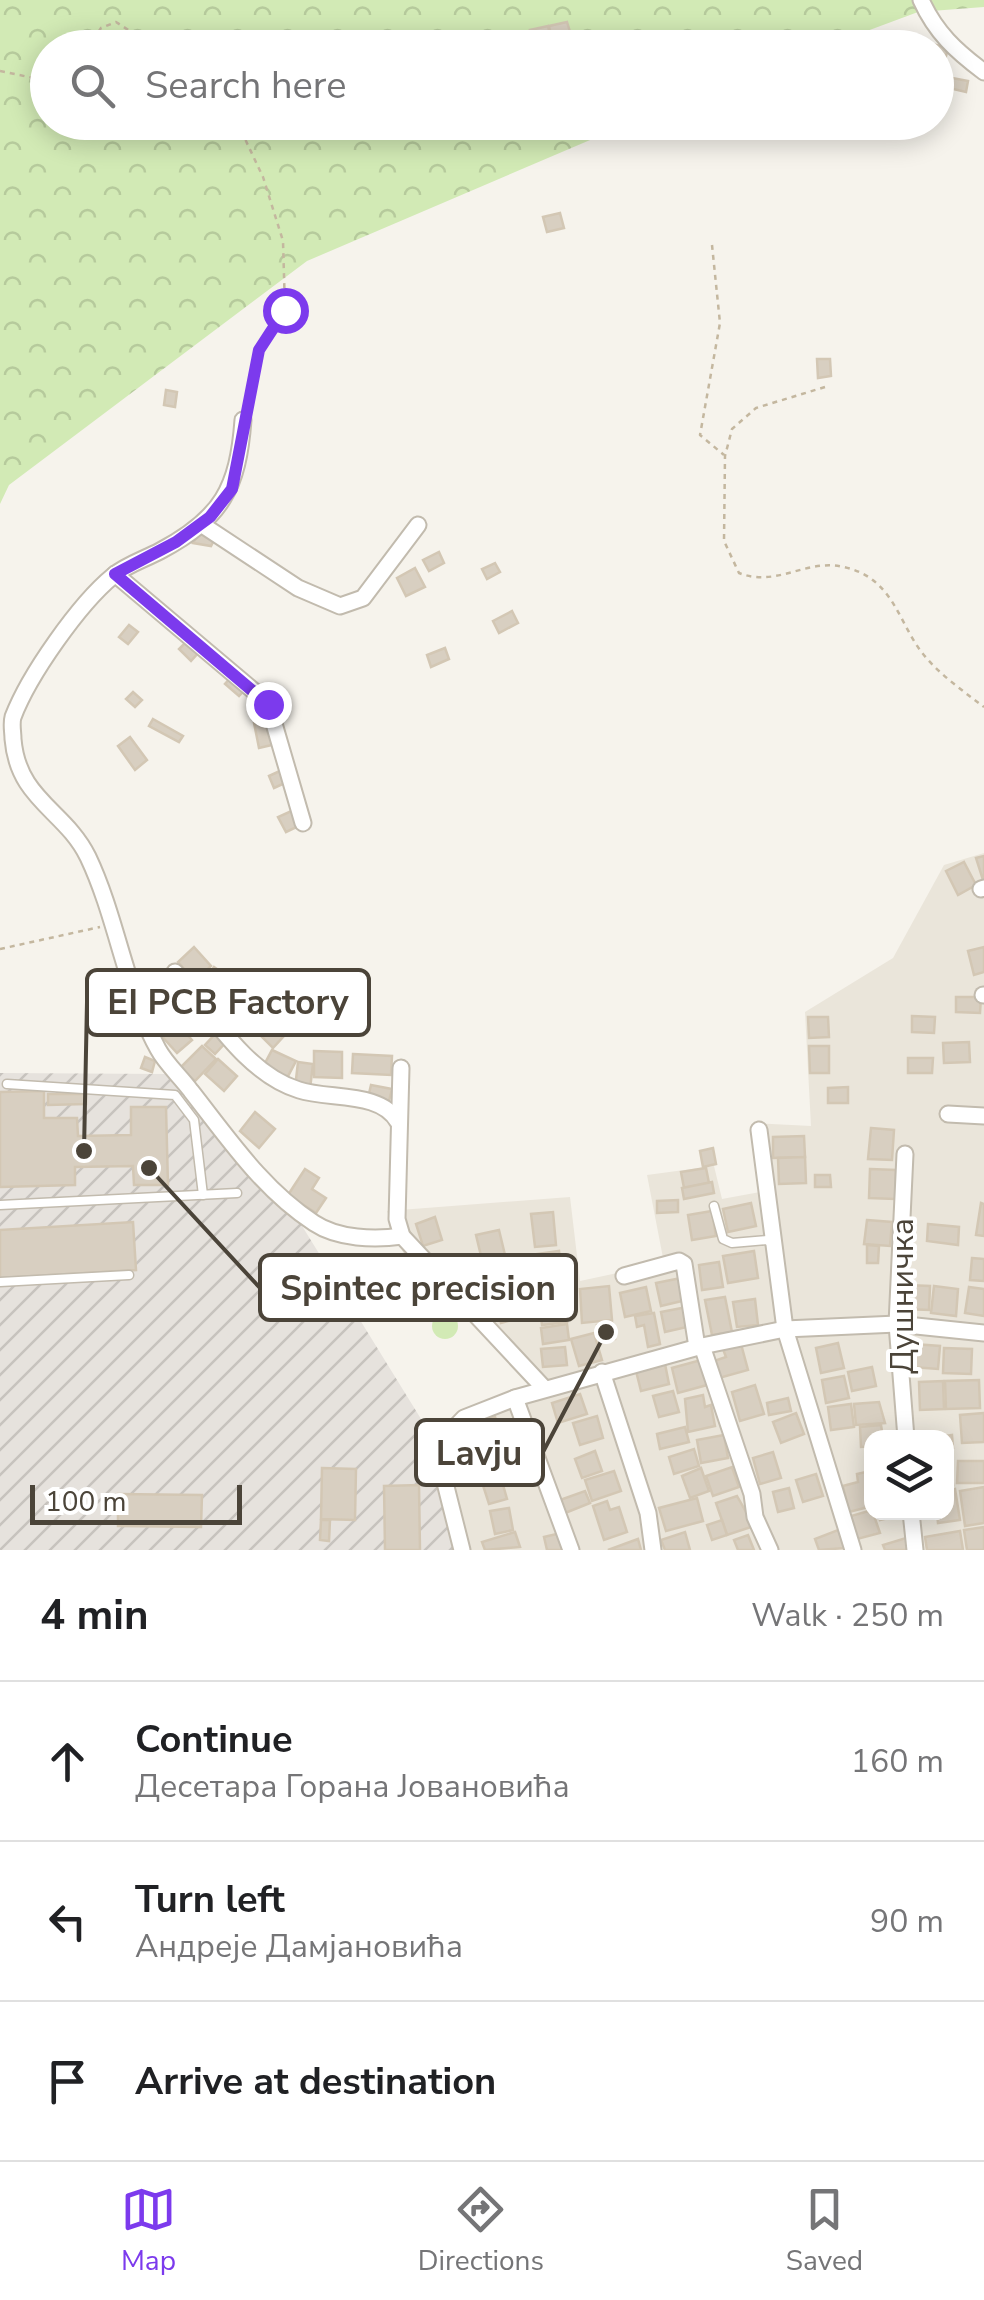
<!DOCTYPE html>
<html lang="en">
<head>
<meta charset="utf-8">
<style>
	:root { --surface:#fff; --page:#f2f2f2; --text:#202124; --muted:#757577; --line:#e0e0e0; --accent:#7c3aed }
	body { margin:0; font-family:"Nunito Sans",sans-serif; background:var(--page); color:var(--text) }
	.controls { position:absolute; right:30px; bottom:30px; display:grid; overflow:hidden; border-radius:20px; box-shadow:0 5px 25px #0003 }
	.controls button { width:90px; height:90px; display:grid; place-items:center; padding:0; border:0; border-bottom:2px solid var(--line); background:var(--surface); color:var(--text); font:50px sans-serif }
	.scale { position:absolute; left:30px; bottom:25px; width:212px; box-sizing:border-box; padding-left:10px; border:5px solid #4b4439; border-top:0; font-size:28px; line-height:35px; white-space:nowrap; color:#4b4439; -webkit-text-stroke:8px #fff; paint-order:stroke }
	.stop { position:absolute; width:30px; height:30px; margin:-22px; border:8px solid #7c3aed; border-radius:50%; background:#fff }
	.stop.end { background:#7c3aed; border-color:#fff; box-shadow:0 2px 10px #0008 }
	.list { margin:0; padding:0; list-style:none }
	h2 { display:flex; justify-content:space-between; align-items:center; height:130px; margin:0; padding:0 40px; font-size:42px }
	h2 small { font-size:32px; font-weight:400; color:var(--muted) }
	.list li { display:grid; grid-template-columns:65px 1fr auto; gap:30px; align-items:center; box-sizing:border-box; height:160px; padding:0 40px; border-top:2px solid var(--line) }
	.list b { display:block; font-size:38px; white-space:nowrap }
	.list p { margin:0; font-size:32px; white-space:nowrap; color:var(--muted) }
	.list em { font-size:32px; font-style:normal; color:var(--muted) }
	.icon { flex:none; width:55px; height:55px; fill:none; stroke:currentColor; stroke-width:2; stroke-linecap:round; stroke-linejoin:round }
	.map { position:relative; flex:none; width:984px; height:1550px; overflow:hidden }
	.search { position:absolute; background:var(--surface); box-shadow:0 5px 25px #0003; left:30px; right:30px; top:30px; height:110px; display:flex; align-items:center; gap:25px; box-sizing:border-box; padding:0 35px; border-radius:55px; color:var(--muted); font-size:38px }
	.sheet { height:610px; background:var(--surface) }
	nav { display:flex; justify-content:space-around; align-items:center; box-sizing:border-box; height:140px; border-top:2px solid var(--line); background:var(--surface); font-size:28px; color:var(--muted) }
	nav a { display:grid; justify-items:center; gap:5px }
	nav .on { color:var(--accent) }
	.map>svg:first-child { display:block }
</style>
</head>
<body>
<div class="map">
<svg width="984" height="1550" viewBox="0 0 984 1550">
	<defs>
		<pattern id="industrial-furrows" width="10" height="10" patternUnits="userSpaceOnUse" patternTransform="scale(2.5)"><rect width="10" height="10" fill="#e6e2dd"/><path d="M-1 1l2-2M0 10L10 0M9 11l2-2" fill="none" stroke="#c7c3be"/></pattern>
		<pattern id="forest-crowns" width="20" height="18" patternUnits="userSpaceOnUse" patternTransform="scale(2.5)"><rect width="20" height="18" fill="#d2eab5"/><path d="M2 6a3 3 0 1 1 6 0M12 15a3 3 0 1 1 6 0" fill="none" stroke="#b6ca9c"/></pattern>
	</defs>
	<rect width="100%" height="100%" fill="#f6f3ec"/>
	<path fill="#eae5da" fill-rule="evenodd" d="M984,853V1550H463L434,1440L535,1388L404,1255L387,1211L570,1197L580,1281L664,1263L647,1175L714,1166L722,1199L760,1192L755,1123L811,1126L805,1012L893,958L944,865ZM872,1438H946V1512H872Z"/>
	<path fill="url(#industrial-furrows)" d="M0,1073L167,1074L187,1094L240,1168L299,1221L434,1440L461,1550H0Z"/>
	<path fill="url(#forest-crowns)" d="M0,0H984V7L918,12L824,47L48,48V122L630,123L307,261L9,485L0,504Z"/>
	<circle fill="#d2eab5" cx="445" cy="1326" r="13"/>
	<g fill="#d8cfc1" stroke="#d3c7b4" stroke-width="2.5">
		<path d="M567,22L571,35L552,39L549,26Z"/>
		<path d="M548,26L551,40L534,44L530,30Z"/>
		<path d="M928,43L948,48L945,60L936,58V48H927Z"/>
		<path d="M947,77L968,81L966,92L945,87Z"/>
		<path d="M560,213L564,228L547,232L543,217Z"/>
		<path d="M817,359H830L831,376L818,378Z"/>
		<path d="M166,390L177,392L175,407L164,405Z"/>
		<path d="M200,531L215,538L211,546L193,543Z"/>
		<path d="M439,552L444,563L429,571L423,560Z"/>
		<path d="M495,563L500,572L487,579L482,569Z"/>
		<path d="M415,568L425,587L406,596L397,578Z"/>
		<path d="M512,611L518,623L499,633L493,621Z"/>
		<path d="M129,625L138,632L128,644L119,637Z"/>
		<path d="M189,639L200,651L191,661L179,649Z"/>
		<path d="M445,648L449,659L431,667L427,655Z"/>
		<path d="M234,674L248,686L239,696L225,684Z"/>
		<path d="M133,692L142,700L135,707L126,699Z"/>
		<path d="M153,719L183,736L179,742L149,726Z"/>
		<path d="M271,719L276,744L259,748L254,723Z"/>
		<path d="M130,737L147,760L135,770L118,746Z"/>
		<path d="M282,770L287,782L274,788L269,776Z"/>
		<path d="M296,809L303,824L286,832L278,817Z"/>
		<path d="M984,856V880H983L976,858Z"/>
		<path d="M964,862L976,885L958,895L946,871Z"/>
		<path d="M194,947L211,966L195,981L178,962Z"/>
		<path d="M984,947V972L974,975L968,951Z"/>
		<path d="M214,967L230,978L217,997L200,986Z"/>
		<path d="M956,997H981L980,1013L956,1012Z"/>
		<path d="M278,1011L294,1025L273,1048L258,1033Z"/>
		<path d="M912,1016L935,1017L934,1033L912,1032Z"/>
		<path d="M808,1017H828L829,1037L809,1038Z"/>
		<path d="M173,1018L192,1040L177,1053L158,1032Z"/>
		<path d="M217,1032L227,1041L215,1054L205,1045Z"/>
		<path d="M969,1042L970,1062L944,1063L943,1043Z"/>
		<path d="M202,1046L216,1059L195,1081L180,1068Z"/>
		<path d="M809,1046H829V1073H810Z"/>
		<path d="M272,1050L296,1061L287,1078L263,1067Z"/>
		<path d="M314,1051L342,1052V1078L314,1077Z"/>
		<path d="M353,1054L392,1056L391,1075L352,1073Z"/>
		<path d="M145,1057L155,1061L152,1072L141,1068Z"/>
		<path d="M908,1058H933L932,1073H908Z"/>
		<path d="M218,1059L237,1076L224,1091L205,1074Z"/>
		<path d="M298,1062L313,1064L310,1089L295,1088Z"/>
		<path d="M371,1085L392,1089L389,1101L368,1098Z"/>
		<path d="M848,1087V1103H828V1088Z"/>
		<path d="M44,1091V1118H77L78,1136L131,1135V1107H166L168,1185H134L133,1166L75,1167V1185L0,1187V1092Z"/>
		<path d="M48,1094H86V1104L48,1105Z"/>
		<path d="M255,1112L275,1129L259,1148L240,1131Z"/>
		<path d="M871,1128L894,1130L892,1160L868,1159Z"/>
		<path d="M804,1136L805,1157L773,1158V1137Z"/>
		<path d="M713,1148L716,1164L703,1167L700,1151Z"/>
		<path d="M805,1157L806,1183L779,1184L778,1158Z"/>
		<path d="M706,1168L709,1183L684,1188L681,1172Z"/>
		<path d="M305,1169L319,1178L312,1189L326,1198L316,1213L288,1195Z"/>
		<path d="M870,1169L896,1170L895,1199L869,1198Z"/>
		<path d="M815,1175H830L831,1187H815Z"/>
		<path d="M712,1182L714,1193L684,1199L682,1188Z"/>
		<path d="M678,1200V1212L657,1213V1201Z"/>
		<path d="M751,1203L756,1226L728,1232L723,1209Z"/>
		<path d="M981,1203L984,1204V1236L976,1235Z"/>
		<path d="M712,1211L716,1236L692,1240L688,1215Z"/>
		<path d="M553,1212L556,1245L535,1247L531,1214Z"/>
		<path d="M435,1217L442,1240L423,1246L416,1224Z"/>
		<path d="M867,1220L892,1222L890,1246L864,1244Z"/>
		<path d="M133,1222L136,1270L0,1278V1230Z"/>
		<path d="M928,1224L959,1227L958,1245L927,1241Z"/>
		<path d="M499,1230L505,1255L482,1260L476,1235Z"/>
		<path d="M867,1245L879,1246L878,1263H867Z"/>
		<path d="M559,1251L561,1268L539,1270L537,1254Z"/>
		<path d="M754,1251L758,1278L728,1283L723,1256Z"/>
		<path d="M972,1258L984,1259V1281L970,1280Z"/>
		<path d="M719,1262L723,1287L702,1290L699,1265Z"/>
		<path d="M681,1278L686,1300L661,1306L656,1283Z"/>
		<path d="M906,1285L930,1286L929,1310L905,1309Z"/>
		<path d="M609,1286L612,1320L582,1323L580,1289Z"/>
		<path d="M934,1286L958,1289L956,1316L931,1313Z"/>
		<path d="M646,1287L651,1311L625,1317L620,1293Z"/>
		<path d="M969,1287L984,1289V1316L965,1313Z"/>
		<path d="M517,1293L523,1317L501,1323L495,1299Z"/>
		<path d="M725,1297L732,1332L712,1335L705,1300Z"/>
		<path d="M755,1299L758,1325L737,1327L733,1302Z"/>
		<path d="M565,1307L567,1322L542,1325L540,1310Z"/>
		<path d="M687,1307L691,1326L665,1332L661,1312Z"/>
		<path d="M654,1313L660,1344L648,1347L644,1325L637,1327L635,1316Z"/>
		<path d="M612,1322L615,1339L600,1342L597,1325Z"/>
		<path d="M567,1324L569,1340L543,1344L541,1328Z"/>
		<path d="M594,1333L602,1360L579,1366L571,1339Z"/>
		<path d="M838,1343L844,1368L821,1373L816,1348Z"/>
		<path d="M741,1344L748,1370L719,1378L714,1361L726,1357L723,1349Z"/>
		<path d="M914,1344L940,1346L938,1369L912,1367Z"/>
		<path d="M565,1347L567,1365L543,1367L541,1349Z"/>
		<path d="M944,1348L972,1349L971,1374L943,1373Z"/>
		<path d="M701,1360L707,1385L678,1393L672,1368Z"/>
		<path d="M665,1364L669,1384L641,1391L636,1371Z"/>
		<path d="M872,1367L876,1386L852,1391L848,1372Z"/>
		<path d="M844,1376L849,1398L826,1403L822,1380Z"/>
		<path d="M979,1380L980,1408L946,1409L945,1381Z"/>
		<path d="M943,1381L944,1409L920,1410L919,1382Z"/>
		<path d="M755,1385L764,1414L740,1421L732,1392Z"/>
		<path d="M673,1391L679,1412L659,1417L653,1396Z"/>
		<path d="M580,1394L587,1414L558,1423L552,1403Z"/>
		<path d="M703,1395L705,1407L711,1405L715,1426L688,1432L685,1399Z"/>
		<path d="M788,1398L791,1411L769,1415L767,1403Z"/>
		<path d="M879,1402L885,1423L856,1425L854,1404Z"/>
		<path d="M851,1404L854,1427L831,1430L828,1407Z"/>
		<path d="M796,1413L804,1434L781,1443L773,1422Z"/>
		<path d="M984,1413V1442L962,1443L960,1415Z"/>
		<path d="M597,1416L603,1438L580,1445L573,1423Z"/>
		<path d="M495,1417L506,1448L495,1451L485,1420Z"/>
		<path d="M881,1425L883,1438H872V1446L861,1447L860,1427Z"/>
		<path d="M685,1427L689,1442L660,1449L657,1434Z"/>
		<path d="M724,1435L728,1458L701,1463L697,1440Z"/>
		<path d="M952,1435L953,1448L946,1449V1438H933Z"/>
		<path d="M694,1449L699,1466L674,1474L669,1457Z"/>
		<path d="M595,1451L602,1471L582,1478L575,1459Z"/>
		<path d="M773,1452L781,1478L760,1484L753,1458Z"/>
		<path d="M946,1458H951L953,1485H946Z"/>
		<path d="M958,1461H984V1483H957Z"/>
		<path d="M732,1467L739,1487L713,1496L706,1476Z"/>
		<path d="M322,1468L356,1469L355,1520L321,1519Z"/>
		<path d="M701,1468L709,1491L690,1498L682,1476Z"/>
		<path d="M499,1471L507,1499L489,1504L480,1476Z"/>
		<path d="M614,1471L621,1491L592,1501L585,1480Z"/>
		<path d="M866,1472L872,1506L849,1512L843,1486L858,1482L857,1474Z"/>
		<path d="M816,1474L823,1496L803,1502L796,1480Z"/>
		<path d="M419,1485L420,1550H385L384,1486Z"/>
		<path d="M984,1487V1523L965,1526L960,1491Z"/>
		<path d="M789,1488L794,1508L778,1512L773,1492Z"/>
		<path d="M955,1489L960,1520L938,1523L937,1512H946V1491Z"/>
		<path d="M585,1491L590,1503L565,1513L560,1500Z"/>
		<path d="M118,1494L202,1495L201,1527L118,1526Z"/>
		<path d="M737,1496L754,1526L727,1535L716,1503Z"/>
		<path d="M697,1498L703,1521L666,1531L659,1508Z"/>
		<path d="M607,1501L610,1510L619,1507L627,1532L604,1540L593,1506Z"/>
		<path d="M509,1508L513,1530L495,1534L490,1511Z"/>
		<path d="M872,1510L880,1533L857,1539L851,1516Z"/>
		<path d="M878,1512H905L906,1514L880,1520Z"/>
		<path d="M321,1520H330L329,1541L320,1540Z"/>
		<path d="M722,1520L727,1535L712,1540L707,1525Z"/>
		<path d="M984,1527V1550H967L964,1530Z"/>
		<path d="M838,1530L845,1548L819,1550L815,1539Z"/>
		<path d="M960,1531L963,1550H927L925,1537Z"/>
		<path d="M515,1532L520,1547L485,1550L482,1542Z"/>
		<path d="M685,1532L690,1550H665L661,1540Z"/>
		<path d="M561,1533L566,1550H547L544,1537Z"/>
		<path d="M748,1535L754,1550H738L734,1540Z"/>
		<path d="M906,1538L910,1550H885L883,1545Z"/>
		<path d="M638,1539L641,1550H608Z"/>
	</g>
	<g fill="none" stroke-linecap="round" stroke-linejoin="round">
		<defs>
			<g id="lane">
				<path d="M7,1084L175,1095L194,1120L203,1195"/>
				<path d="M0,1205L237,1193"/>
				<path d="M714,1206L723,1239L732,1243L767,1240L773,1245"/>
				<path d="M0,1282L129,1275"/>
			</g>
			<g id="street">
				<path d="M921,0C936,33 956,51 984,72"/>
				<path d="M243,420C238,488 222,518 160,551C145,559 126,565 113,576C79,604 29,675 13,717C11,724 13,732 13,739C18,800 65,810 88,857C117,918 125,989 158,1049C166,1064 181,1077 191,1091C228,1138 263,1190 314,1223C338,1239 375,1240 402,1236"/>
				<path d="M201,524L298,588L340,606L363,598L418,525"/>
				<path d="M115,574L268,703L303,823"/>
				<path d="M981,889L984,888"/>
				<path d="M175,972C210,1012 246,1074 299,1090C330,1100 381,1091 398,1122"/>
				<path d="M983,995H984"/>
				<path d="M401,1068L397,1219L402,1236L544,1388"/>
				<path d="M948,1114L984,1116"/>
				<path d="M759,1130L785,1329L853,1550"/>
				<path d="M905,1154L897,1324L906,1438"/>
				<path d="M624,1276L679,1261L684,1264L697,1347"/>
				<path d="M702,1346L752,1494L755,1517L770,1550"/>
				<path d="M602,1372L648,1513L653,1550"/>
				<path d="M515,1398L571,1550"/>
				<path d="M911,1512L915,1550"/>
				<path d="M462,1550L436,1447L464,1418L515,1398L702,1346L785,1329L897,1324L984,1333"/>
			</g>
		</defs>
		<use href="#lane" stroke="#c2bbae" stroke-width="11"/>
		<use href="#street" stroke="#c2bbae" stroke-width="19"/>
		<g stroke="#c4b79f" stroke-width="2.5" stroke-dasharray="5 5" stroke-linecap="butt">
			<path d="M87,48L101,28L116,22L156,48"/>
			<path d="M0,71L48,81"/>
			<path d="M237,122L263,177L283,241L285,310L259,350L247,404"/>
			<path d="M712,245L720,323L700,435L724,455"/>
			<path d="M825,387L756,408L732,429L725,456L724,541L739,573C777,588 806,558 844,567C892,578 897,618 920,650C937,673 962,690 984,707"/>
			<path d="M0,949L100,927"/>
		</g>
		<use href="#lane" stroke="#fff" stroke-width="8"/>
		<use href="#street" stroke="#fff" stroke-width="15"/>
	</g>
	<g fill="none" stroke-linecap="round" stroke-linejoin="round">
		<path stroke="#7c3aed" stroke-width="12" d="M268,704L115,574L176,542L210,517L232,489L259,350L285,310"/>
	</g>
	<g text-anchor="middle" stroke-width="8" stroke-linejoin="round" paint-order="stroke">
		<g font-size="32" fill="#4b4439" stroke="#fff">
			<text transform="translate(902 1296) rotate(-90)" y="11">Душничка</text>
		</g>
	</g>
	<path fill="none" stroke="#4b4439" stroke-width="4" d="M84 1151L87 1002M149 1168L260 1288M606 1332L543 1452"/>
	<g fill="#4b4439" stroke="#fff" stroke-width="4">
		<circle cx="84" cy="1151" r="10"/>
		<circle cx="149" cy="1168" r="10"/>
		<circle cx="606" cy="1332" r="10"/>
	</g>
	<g fill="#fff" stroke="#4b4439" stroke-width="4">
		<rect x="87" y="970" width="282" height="65" rx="10"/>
		<rect x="260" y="1255" width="316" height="65" rx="10"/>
		<rect x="416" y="1420" width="127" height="65" rx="10"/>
	</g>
	<g font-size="35" text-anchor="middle" font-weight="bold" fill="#4b4439">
		<text x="228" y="1014">EI PCB Factory</text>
		<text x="418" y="1300">Spintec precision</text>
		<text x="479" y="1465">Lavju</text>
	</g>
</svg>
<div class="controls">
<button><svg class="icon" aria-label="layers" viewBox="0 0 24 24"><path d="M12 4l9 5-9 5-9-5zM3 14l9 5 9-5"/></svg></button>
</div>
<div class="scale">100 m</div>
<div class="stop" style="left:285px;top:310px"></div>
<div class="stop end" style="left:268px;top:704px"></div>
<div class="search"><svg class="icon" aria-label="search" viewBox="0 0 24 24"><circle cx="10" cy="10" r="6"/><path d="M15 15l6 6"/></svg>Search here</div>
</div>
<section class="sheet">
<h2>4 min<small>Walk · 250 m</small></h2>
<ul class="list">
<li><svg class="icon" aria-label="ahead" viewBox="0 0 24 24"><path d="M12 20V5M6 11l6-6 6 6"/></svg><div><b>Continue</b><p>Десетара Горана Јовановића</p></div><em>160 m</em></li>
<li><svg class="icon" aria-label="left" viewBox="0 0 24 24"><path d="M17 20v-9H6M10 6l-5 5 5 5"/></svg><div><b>Turn left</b><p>Андреје Дамјановића</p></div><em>90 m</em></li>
<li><svg class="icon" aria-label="arrive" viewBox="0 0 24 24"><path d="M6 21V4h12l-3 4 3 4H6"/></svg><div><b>Arrive at destination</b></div></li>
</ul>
</section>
<nav>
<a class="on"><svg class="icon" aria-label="map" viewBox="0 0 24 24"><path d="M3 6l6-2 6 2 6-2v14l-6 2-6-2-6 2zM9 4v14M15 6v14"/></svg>Map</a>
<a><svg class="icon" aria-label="directions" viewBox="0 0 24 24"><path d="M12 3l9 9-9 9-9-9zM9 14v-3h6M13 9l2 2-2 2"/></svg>Directions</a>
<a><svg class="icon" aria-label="saved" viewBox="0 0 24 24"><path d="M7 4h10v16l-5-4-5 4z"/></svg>Saved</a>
</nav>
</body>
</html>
